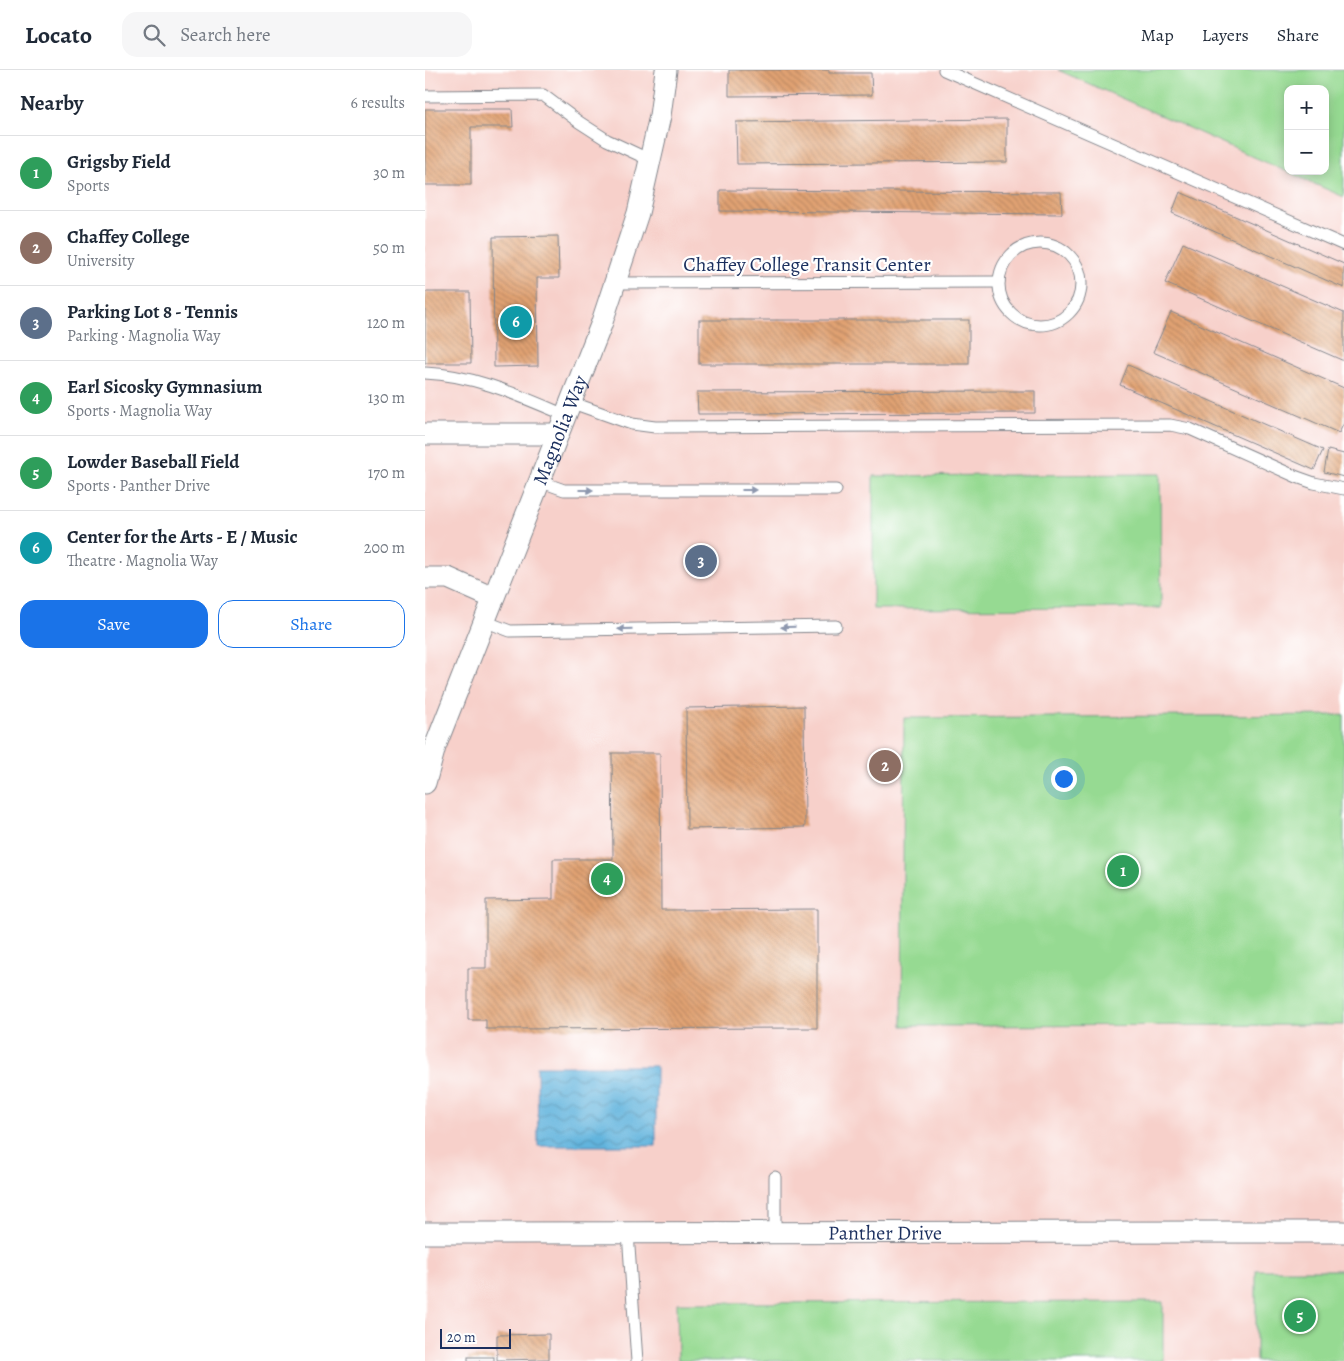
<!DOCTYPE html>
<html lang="en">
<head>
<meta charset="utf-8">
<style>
	:root { --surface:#fff; --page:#f6f6f7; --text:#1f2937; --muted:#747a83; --line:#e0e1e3; --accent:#1a73e8 }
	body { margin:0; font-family:Alegreya,serif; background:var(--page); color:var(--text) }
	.controls { position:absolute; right:15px; top:15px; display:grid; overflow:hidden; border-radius:10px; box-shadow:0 2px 12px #0003 }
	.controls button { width:45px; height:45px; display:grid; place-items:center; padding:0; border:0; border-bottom:1px solid var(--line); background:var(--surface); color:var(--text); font:25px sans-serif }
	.scale { position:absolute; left:15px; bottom:12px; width:71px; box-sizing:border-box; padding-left:5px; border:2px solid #1b2f5e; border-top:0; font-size:14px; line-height:18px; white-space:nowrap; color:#1b2f5e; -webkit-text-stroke:4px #fff; paint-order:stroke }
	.you { position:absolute; left:638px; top:708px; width:18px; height:18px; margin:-12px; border:4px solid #fff; border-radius:50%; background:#1a73e8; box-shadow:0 0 0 8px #1a73e833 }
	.badge { display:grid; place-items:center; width:32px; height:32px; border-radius:50%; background:var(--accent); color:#fff; font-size:16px; font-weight:700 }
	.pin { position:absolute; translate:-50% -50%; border:2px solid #fff; box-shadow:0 1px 5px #0006 }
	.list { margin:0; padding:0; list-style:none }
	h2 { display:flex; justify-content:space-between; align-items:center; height:65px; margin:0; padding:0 20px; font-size:21px }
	h2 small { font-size:16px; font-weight:400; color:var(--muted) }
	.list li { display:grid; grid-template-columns:32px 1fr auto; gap:15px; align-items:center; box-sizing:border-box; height:75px; padding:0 20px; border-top:1px solid var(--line) }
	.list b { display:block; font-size:19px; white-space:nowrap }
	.list p { margin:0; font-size:16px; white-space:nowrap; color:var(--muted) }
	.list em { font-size:16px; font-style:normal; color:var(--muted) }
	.actions { display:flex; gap:10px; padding:15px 20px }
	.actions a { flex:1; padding:11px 0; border:1px solid var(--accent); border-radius:15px; text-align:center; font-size:18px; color:var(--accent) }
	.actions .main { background:var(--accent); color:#fff }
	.icon { flex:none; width:28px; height:28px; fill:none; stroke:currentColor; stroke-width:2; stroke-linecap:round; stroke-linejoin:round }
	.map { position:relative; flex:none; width:919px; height:1291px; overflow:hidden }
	header { display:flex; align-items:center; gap:30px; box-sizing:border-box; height:70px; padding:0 25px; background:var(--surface); border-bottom:1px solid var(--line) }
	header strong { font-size:24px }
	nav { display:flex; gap:28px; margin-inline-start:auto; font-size:18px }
	.search { width:350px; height:45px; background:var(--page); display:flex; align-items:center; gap:12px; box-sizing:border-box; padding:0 18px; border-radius:15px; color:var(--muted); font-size:19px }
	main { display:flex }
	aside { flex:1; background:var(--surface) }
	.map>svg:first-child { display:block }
</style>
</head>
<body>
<header>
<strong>Locato</strong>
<div class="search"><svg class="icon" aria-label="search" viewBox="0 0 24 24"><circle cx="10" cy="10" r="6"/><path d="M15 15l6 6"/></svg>Search here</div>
<nav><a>Map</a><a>Layers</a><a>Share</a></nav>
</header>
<main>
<aside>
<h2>Nearby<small>6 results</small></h2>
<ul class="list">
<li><span class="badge" style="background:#2e9e5b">1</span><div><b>Grigsby Field</b><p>Sports</p></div><em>30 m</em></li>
<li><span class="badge" style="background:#8d6e63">2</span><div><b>Chaffey College</b><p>University</p></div><em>50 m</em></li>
<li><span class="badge" style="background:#5c6f8a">3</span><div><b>Parking Lot 8 - Tennis</b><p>Parking · Magnolia Way</p></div><em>120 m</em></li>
<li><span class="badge" style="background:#2e9e5b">4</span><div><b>Earl Sicosky Gymnasium</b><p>Sports · Magnolia Way</p></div><em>130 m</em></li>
<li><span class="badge" style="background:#2e9e5b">5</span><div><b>Lowder Baseball Field</b><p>Sports · Panther Drive</p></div><em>170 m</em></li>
<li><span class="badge" style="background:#0f9aa8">6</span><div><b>Center for the Arts - E / Music</b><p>Theatre · Magnolia Way</p></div><em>200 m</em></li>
</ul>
<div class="actions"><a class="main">Save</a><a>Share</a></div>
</aside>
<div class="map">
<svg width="919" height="1291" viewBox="0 0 919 1291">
	<defs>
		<pattern id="water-waves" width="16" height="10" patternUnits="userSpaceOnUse" patternTransform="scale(1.25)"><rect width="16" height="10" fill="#62b4dd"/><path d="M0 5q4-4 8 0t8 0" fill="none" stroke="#5093b6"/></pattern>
		<pattern id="building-back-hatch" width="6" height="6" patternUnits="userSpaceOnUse" patternTransform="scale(1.25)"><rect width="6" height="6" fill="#e1a272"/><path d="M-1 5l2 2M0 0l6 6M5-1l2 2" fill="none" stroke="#b68461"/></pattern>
	</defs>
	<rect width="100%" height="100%" fill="#fff"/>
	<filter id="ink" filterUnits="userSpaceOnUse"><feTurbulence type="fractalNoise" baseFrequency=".02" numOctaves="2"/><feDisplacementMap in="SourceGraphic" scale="10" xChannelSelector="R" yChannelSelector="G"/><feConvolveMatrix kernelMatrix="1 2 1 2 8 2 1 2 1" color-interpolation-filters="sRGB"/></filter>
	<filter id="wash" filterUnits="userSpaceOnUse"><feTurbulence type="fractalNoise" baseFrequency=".0096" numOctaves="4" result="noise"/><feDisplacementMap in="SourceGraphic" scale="20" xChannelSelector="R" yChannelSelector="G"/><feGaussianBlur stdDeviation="1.12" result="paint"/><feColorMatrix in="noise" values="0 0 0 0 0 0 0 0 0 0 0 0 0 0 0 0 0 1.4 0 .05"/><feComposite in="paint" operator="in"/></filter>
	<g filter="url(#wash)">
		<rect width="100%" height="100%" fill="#edb"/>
		<path fill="#f7d0ca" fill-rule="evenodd" d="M0,0H919V1291H0ZM863,19H900V101H863Z"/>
		<g fill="#96da92" stroke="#588478" fill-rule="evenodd">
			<path d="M633,0H919V127ZM863,19H900V101H863Z"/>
			<path d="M735,404L736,538L448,539V406Z"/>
			<path d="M919,645V955L477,956L479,648Z"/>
			<rect x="831" y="1200" width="88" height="91"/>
			<path d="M738,1232V1291H253L252,1233Z"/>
		</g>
		<path fill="url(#water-waves)" stroke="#3e729e" d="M112,996H231V1076H113Z"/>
		<g id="blocks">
			<g fill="url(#building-back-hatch)">
				<path d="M304,0H404V3H446L447,25L304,26Z"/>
				<path d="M0,39H87L88,57H46V115H0Z"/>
				<path d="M582,49V92L312,94L311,52Z"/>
				<path d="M295,120L636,122L637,144L295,141Z"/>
				<path d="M755,122L919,194V218L747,143Z"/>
				<path d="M133,166L134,208H112L113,296L69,297L68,167Z"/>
				<path d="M758,173L919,243V291L740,213Z"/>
				<path d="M0,222H45L46,293H0Z"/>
				<path d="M746,242L919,318V353L914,363L728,282Z"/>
				<rect x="274" y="250" width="270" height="44"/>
				<path d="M703,295L898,380L889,400L695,315Z"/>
				<path d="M610,321V343L273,344L272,322Z"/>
				<path d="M903,380L919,384V407L899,402Z"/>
				<path d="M379,636L380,757L262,759L261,638Z"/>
				<path d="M187,683H235L236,840L392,839V958L61,959V950H43V898H61V830L128,829V789H188Z"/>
				<path d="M124,1264V1289L72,1290V1265Z"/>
				<rect x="43" y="1287" width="26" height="4"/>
			</g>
		</g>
	</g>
	<g filter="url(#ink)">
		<use href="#blocks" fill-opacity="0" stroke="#84868c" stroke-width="1"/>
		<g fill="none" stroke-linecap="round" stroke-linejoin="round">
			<defs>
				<g id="lane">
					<path d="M519,0L919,175"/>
					<path d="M0,26L118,25L154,52L182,70L225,90"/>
					<circle cx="615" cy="214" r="41"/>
					<path d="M190,213L574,212"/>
					<path d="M0,303C50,305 95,326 140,345"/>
					<path d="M145,332L207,354L230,357L745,355L765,359L872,407L889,413L919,419"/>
					<path d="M114,411L139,420H411"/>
					<path d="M59,551L85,561L411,556"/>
					<path d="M350,1107V1163"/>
					<path d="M203,1163L212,1291"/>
				</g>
				<g id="street">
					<path d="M0,364H133"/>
					<path d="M0,508H23L68,528"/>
					<path id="s1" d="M0,713L10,677L176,255L213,143L235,46L241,0"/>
					<path id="s2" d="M0,1163L919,1162"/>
				</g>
			</defs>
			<use href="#lane" stroke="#84868c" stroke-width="13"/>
			<use href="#street" stroke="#84868c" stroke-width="23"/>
			<use href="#lane" stroke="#fff" stroke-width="11"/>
			<use href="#street" stroke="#fff" stroke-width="21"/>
		</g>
		<defs><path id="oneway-solid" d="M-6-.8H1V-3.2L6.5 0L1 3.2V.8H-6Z" transform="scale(1.25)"/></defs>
		<g fill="#8d97ae">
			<use href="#oneway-solid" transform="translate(161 420)"/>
			<use href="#oneway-solid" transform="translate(324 420)"/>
			<use href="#oneway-solid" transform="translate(363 557) rotate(179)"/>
			<use href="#oneway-solid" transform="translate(200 559) rotate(179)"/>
		</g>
	</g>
	<g text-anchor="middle" stroke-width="4.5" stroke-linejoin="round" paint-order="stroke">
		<g font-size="20" fill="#1b2f5e" stroke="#fff">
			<text x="382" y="201">Chaffey College Transit Center</text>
			<text dy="7" stroke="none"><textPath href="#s1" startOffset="378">Magnolia Way</textPath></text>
			<text dy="7" stroke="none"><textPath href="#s2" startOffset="460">Panther Drive</textPath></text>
		</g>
	</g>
</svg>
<div class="controls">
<button>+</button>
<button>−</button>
</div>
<div class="scale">20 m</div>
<div class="you"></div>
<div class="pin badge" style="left:698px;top:801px;background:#2e9e5b">1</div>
<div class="pin badge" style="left:460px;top:696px;background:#8d6e63">2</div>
<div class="pin badge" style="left:276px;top:491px;background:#5c6f8a">3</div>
<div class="pin badge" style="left:182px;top:809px;background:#2e9e5b">4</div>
<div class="pin badge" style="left:875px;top:1246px;background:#2e9e5b">5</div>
<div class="pin badge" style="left:91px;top:252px;background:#0f9aa8">6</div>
</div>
</main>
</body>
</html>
